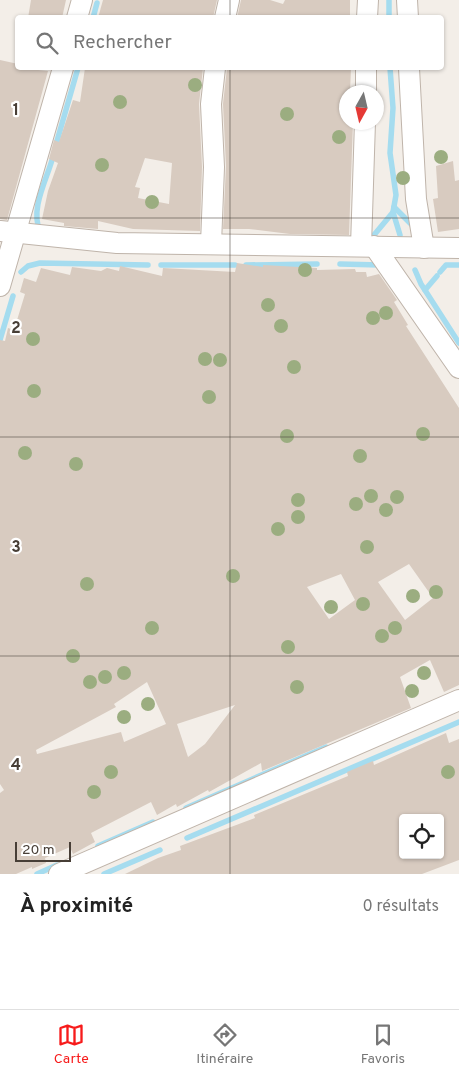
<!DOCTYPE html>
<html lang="fr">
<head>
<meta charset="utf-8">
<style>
	:root { --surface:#fff; --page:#f2f2f2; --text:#222; --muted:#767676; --line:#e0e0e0; --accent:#f71b1b }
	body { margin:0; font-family:Overpass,sans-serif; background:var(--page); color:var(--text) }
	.controls { position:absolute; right:15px; bottom:15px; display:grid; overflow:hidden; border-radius:5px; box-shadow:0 1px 4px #0004 }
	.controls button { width:45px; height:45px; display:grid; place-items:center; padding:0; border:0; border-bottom:1px solid var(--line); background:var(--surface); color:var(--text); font:25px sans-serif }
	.compass { position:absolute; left:339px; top:85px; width:45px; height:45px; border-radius:50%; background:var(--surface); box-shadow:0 1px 4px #0004; rotate:188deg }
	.scale { position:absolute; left:15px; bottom:12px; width:56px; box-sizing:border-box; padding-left:5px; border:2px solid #473e36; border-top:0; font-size:14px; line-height:18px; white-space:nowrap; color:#473e36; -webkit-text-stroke:4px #fff; paint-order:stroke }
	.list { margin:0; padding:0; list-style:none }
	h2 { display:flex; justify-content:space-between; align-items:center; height:65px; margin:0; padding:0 20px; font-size:21px }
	h2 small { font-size:16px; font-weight:400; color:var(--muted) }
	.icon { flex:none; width:28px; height:28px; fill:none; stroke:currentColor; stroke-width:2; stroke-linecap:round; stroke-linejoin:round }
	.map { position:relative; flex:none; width:459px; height:874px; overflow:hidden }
	.search { position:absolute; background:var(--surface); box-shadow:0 1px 4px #0004; left:15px; right:15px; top:15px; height:55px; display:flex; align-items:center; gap:12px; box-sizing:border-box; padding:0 18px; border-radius:5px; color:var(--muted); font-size:19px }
	.sheet { height:135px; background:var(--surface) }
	nav { display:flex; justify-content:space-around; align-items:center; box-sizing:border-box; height:70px; border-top:1px solid var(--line); background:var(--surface); font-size:14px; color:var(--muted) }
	nav a { display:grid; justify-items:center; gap:2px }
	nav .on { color:var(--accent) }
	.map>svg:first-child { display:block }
</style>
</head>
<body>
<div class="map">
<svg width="459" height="874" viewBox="0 0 459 874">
	<rect width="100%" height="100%" fill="#f3eee8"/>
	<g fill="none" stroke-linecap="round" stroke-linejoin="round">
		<g stroke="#a5dcef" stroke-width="5.5">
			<path d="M93,18L97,3"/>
			<path d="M389,18V0"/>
			<path d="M390,68L393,108L390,153L396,195L393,212L400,235"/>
			<path d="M57,141L78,68"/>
			<path d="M394,207L414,227"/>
			<path d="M40,231C30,210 46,181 52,160"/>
			<path d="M369,241L394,211"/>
			<path d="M340,264L380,265"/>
			<path d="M161,265H235"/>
			<path d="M246,265L317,264"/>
			<path d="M415,270L421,284L459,343"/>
			<path d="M21,272L28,266L40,263L148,265"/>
			<path d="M440,272L446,265H459"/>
			<path d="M425,290L437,276"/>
			<path d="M0,340L13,296"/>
			<path d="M186,808L326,747"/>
			<path d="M187,838L459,722"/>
			<path d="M98,846L153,822"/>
			<path d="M37,874L57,865"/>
			<path d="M104,874L160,850"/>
		</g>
	</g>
	<g fill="#d8cbc0" fill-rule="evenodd">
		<path d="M31,0H66L62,18H28Z"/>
		<path d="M103,0H217L213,18H98Z"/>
		<path d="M241,0H270L283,4L285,0H350V18H237Z"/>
		<path d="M0,60L18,64V68L48,71L7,220L0,219Z"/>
		<path d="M85,68H203L199,104L202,167L200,231L133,229L98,221V229L64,226V223L42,219L48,191L58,163L49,159L54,140L59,142L73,100L80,102ZM145,158L172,163L169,204L138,198L140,188L135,187Z"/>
		<path d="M227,68H351L350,92H346V122H353L349,235L290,234L249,229H223L226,166L223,104Z"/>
		<path d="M453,161L455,181L459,180V229L438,232L433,199L438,198L436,166Z"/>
		<path d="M237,263L263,267V265L317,268V270L355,269L356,272H366L367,277L379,274L397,300L394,302L408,325L406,326L459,408V685L444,692L430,660L400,677L411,708L262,771L261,763L209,792L208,790L177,807L176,804L157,815L151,802L91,833L95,842L73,854L70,847L45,858L46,863L32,869V867L16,874H0V793L4,790L0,784V340L5,341L8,328L14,330L25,294L20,292L24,278L36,282L41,268L70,275L72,267L101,271L107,268L119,271L120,266L162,276L163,268L235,272ZM409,564L433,598L405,620L378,582ZM341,574L355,600L329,619L307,587ZM147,682L166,724L124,742L121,732L37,754L36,750L116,707L114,704ZM235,705L205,744L188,757L177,724Z"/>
		<path d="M446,733L449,743L459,739V860L422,874H125L158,858L181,850L180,846L255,818L254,815L348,776L347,772L373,761L374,765ZM403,818H440V855H403Z"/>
	</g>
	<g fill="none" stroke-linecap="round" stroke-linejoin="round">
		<defs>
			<g id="minor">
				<path d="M407,0L408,18"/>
				<path d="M77,18L82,0"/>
				<path d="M225,18L229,0"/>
				<path d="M367,18L368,0"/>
				<path d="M409,68L416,199L424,248"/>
				<path d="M366,92V68"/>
				<path d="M0,231L117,243L459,248"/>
				<path d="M211,244L214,167L211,104L215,68"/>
				<path d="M361,246L365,122"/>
				<path d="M374,246L459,368"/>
				<path d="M0,286L63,68"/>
				<path d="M59,874L459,700"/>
			</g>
		</defs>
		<use href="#minor" stroke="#bfb4aa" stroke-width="22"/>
		<use href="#minor" stroke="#fff" stroke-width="20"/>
	</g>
	<g fill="#9bad80">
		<circle cx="195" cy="85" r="7"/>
		<circle cx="120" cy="102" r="7"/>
		<circle cx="287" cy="114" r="7"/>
		<circle cx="339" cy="137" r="7"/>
		<circle cx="441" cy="157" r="7"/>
		<circle cx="102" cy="165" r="7"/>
		<circle cx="403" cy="178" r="7"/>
		<circle cx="152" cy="202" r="7"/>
		<circle cx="305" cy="270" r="7"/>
		<circle cx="268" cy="305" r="7"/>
		<circle cx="386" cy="313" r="7"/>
		<circle cx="373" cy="318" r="7"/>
		<circle cx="281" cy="326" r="7"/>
		<circle cx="33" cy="339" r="7"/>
		<circle cx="205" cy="359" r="7"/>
		<circle cx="220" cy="360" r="7"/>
		<circle cx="294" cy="367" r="7"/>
		<circle cx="34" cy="391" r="7"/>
		<circle cx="209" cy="397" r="7"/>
		<circle cx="423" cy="434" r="7"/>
		<circle cx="287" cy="436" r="7"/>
		<circle cx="25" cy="453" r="7"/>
		<circle cx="360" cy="456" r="7"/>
		<circle cx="76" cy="464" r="7"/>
		<circle cx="371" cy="496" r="7"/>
		<circle cx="397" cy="497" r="7"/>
		<circle cx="298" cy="500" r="7"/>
		<circle cx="356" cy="504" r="7"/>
		<circle cx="386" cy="510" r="7"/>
		<circle cx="298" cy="517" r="7"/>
		<circle cx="278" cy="529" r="7"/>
		<circle cx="367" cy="547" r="7"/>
		<circle cx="233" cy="576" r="7"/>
		<circle cx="87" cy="584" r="7"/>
		<circle cx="436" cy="592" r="7"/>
		<circle cx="413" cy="596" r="7"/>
		<circle cx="363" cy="604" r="7"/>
		<circle cx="331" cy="607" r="7"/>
		<circle cx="152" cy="628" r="7"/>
		<circle cx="395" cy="628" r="7"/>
		<circle cx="382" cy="636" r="7"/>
		<circle cx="288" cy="647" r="7"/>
		<circle cx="73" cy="656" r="7"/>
		<circle cx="124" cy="673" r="7"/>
		<circle cx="424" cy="673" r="7"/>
		<circle cx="105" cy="677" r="7"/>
		<circle cx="90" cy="682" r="7"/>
		<circle cx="297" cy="687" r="7"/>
		<circle cx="412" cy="691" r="7"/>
		<circle cx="148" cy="704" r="7"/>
		<circle cx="124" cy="717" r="7"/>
		<circle cx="111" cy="772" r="7"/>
		<circle cx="448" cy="772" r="7"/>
		<circle cx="94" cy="792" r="7"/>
	</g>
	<path fill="none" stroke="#473e36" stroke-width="1" stroke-opacity="0.55" d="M230,0V18M230,68V874M0,218H459M0,437H459M0,656H459"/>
	<g font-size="16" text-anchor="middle" font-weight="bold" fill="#473e36" stroke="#fff" stroke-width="4.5" stroke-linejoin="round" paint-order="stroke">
		<text x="16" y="115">1</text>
		<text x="16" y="333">2</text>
		<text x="16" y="552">3</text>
		<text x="16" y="770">4</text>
	</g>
</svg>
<div class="controls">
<button><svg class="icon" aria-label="locate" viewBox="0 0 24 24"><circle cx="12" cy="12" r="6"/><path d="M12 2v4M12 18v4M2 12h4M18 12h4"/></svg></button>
</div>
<svg class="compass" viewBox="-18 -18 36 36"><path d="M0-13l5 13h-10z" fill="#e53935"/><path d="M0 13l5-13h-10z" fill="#767676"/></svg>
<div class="scale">20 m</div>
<div class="search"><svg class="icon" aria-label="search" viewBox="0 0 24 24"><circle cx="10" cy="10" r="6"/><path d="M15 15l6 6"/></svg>Rechercher</div>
</div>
<section class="sheet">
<h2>À proximité<small>0 résultats</small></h2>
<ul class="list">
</ul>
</section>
<nav>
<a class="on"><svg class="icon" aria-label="map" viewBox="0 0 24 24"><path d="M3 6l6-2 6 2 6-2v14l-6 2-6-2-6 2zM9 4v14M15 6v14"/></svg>Carte</a>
<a><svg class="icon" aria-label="directions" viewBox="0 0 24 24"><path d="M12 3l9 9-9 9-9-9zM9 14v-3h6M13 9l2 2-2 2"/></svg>Itinéraire</a>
<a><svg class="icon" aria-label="saved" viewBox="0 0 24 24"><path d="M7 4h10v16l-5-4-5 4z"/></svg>Favoris</a>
</nav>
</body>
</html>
